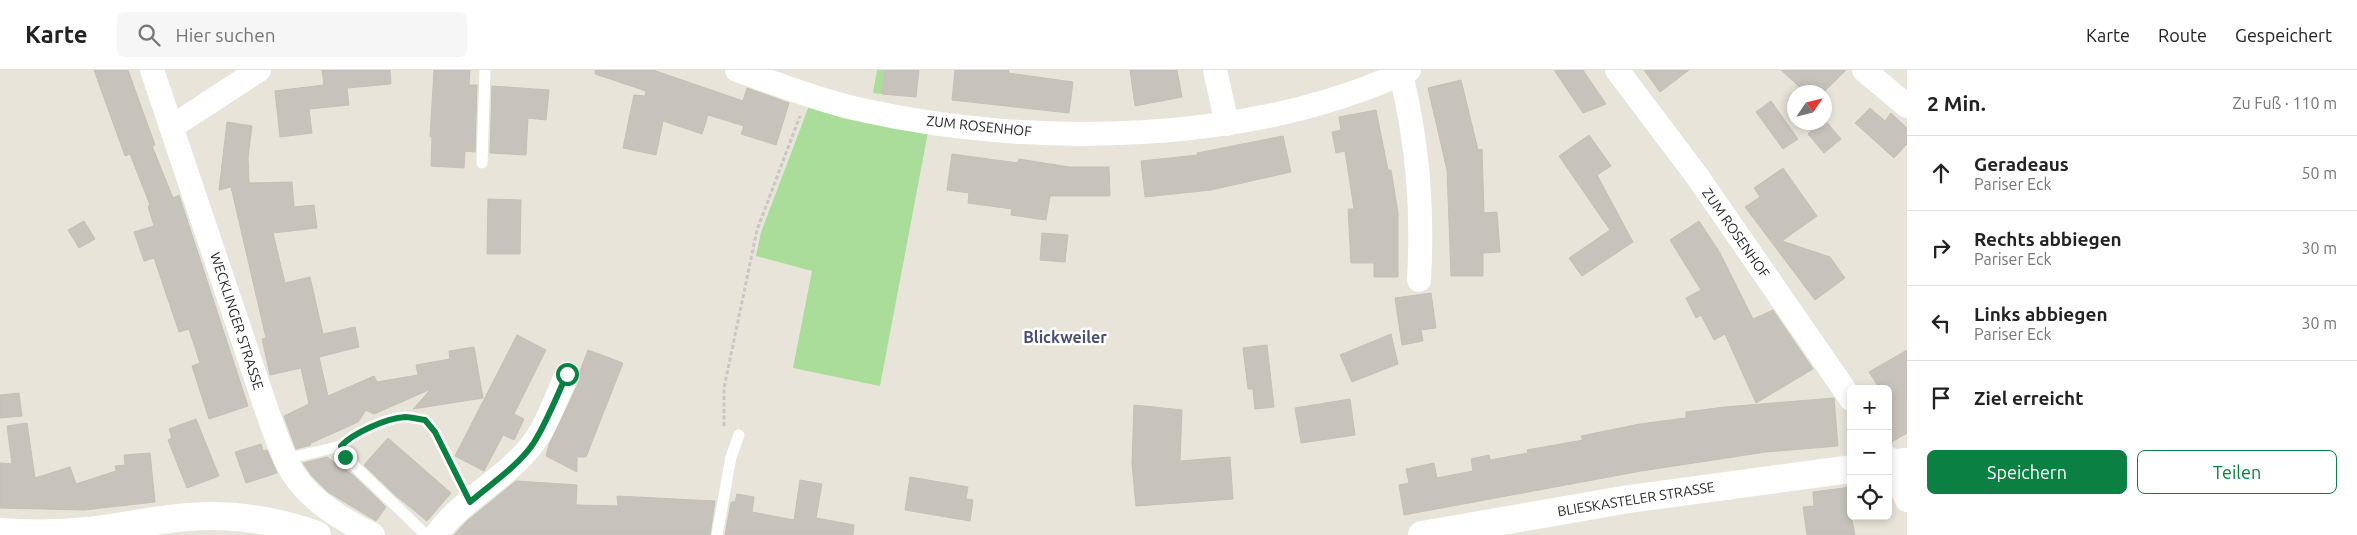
<!DOCTYPE html>
<html lang="de">
<head>
<meta charset="utf-8">
<style>
	:root { --surface:#fff; --page:#f6f6f6; --text:#222; --muted:#767676; --line:#e0e0e0; --accent:#0b8043 }
	body { margin:0; font-family:Ubuntu,sans-serif; background:var(--page); color:var(--text) }
	.controls { position:absolute; right:15px; bottom:15px; display:grid; overflow:hidden; border-radius:8px; box-shadow:0 2px 8px #0003 }
	.controls button { width:45px; height:45px; display:grid; place-items:center; padding:0; border:0; border-bottom:1px solid var(--line); background:var(--surface); color:var(--text); font:25px sans-serif }
	.compass { position:absolute; left:1787px; top:15px; width:45px; height:45px; border-radius:50%; background:var(--surface); box-shadow:0 2px 8px #0003; rotate:55deg }
	.stop { position:absolute; width:15px; height:15px; margin:-11px; border:4px solid #0b8043; border-radius:50%; background:#fff }
	.stop.end { background:#0b8043; border-color:#fff; box-shadow:0 1px 5px #0008 }
	.list { margin:0; padding:0; list-style:none }
	h2 { display:flex; justify-content:space-between; align-items:center; height:65px; margin:0; padding:0 20px; font-size:21px }
	h2 small { font-size:16px; font-weight:400; color:var(--muted) }
	.list li { display:grid; grid-template-columns:32px 1fr auto; gap:15px; align-items:center; box-sizing:border-box; height:75px; padding:0 20px; border-top:1px solid var(--line) }
	.list b { display:block; font-size:19px; white-space:nowrap }
	.list p { margin:0; font-size:16px; white-space:nowrap; color:var(--muted) }
	.list em { font-size:16px; font-style:normal; color:var(--muted) }
	.actions { display:flex; gap:10px; padding:15px 20px }
	.actions a { flex:1; padding:11px 0; border:1px solid var(--accent); border-radius:8px; text-align:center; font-size:18px; color:var(--accent) }
	.actions .main { background:var(--accent); color:#fff }
	.icon { flex:none; width:28px; height:28px; fill:none; stroke:currentColor; stroke-width:2; stroke-linecap:round; stroke-linejoin:round }
	.map { position:relative; flex:none; width:1907px; height:465px; overflow:hidden }
	header { display:flex; align-items:center; gap:30px; box-sizing:border-box; height:70px; padding:0 25px; background:var(--surface); border-bottom:1px solid var(--line) }
	header strong { font-size:24px }
	nav { display:flex; gap:28px; margin-inline-start:auto; font-size:18px }
	.search { width:350px; height:45px; background:var(--page); display:flex; align-items:center; gap:12px; box-sizing:border-box; padding:0 18px; border-radius:8px; color:var(--muted); font-size:19px }
	main { display:flex }
	aside { flex:1; background:var(--surface) }
	.map>svg:first-child { display:block }
</style>
</head>
<body>
<header>
<strong>Karte</strong>
<div class="search"><svg class="icon" aria-label="search" viewBox="0 0 24 24"><circle cx="10" cy="10" r="6"/><path d="M15 15l6 6"/></svg>Hier suchen</div>
<nav><a>Karte</a><a>Route</a><a>Gespeichert</a></nav>
</header>
<main>
<div class="map">
<svg width="1907" height="465" viewBox="0 0 1907 465">
	<rect width="100%" height="100%" fill="#e9e4d9"/>
	<g fill="#a9dd99">
		<path d="M877,0H885L882,24L873,23Z"/>
		<path d="M809,36L842,48L928,62L880,316L793,298L812,201L756,186L761,162Z"/>
	</g>
	<g fill="#c7c3bc" stroke="#c4c0b3">
		<path d="M94,0H128L155,75L152,76L173,128L179,125L248,336L209,349L192,296L200,293L189,259L179,262L154,188L144,191L134,162L154,156L148,136L150,135L130,84L125,86Z"/>
		<path d="M322,0H390L391,14L347,18L349,35L309,39L312,63L280,67L275,21L324,15Z"/>
		<path d="M434,0H470L469,15H477L475,82L465,81L464,98L431,96L432,67H430Z"/>
		<path d="M595,0H653L743,31L747,18L789,33L776,75L741,64L744,56L708,45L702,64L663,51L656,85L623,78L634,25L645,26L646,21L595,4Z"/>
		<path d="M885,0H919L916,27L882,24Z"/>
		<path d="M955,0H1009L1008,3L1073,12L1069,43L952,30Z"/>
		<path d="M1130,0H1177L1182,27L1135,36Z"/>
		<path d="M1554,0H1583L1606,34L1583,43Z"/>
		<path d="M1644,0H1689L1660,22Z"/>
		<path d="M1781,0H1846L1824,22H1805Z"/>
		<path d="M1461,10L1478,80L1482,79L1484,143L1497,142L1500,182L1483,183V206H1451L1447,100L1428,18Z"/>
		<path d="M492,16L549,20L546,50L528,48L526,85L490,83Z"/>
		<path d="M1771,31L1798,69L1783,79L1756,42Z"/>
		<path d="M1870,38L1885,51L1891,43L1907,58V74L1894,88L1855,53Z"/>
		<path d="M1376,40L1388,100H1391L1398,143V207H1374V193H1351L1348,139H1354L1345,81L1336,83L1332,62L1341,60L1339,47Z"/>
		<path d="M1825,50L1841,69L1824,83L1808,64L1821,52H1824Z"/>
		<path d="M227,52L252,56L248,87L249,113L292,112L294,137L314,135L317,158L273,163L285,213L310,207L323,264L355,257L359,277L319,287L328,326L374,306L377,312L418,305L416,295L450,289L449,281L474,277L483,328L413,339L431,319L374,344L366,340L358,352L309,374L311,375L296,379L284,346L309,334L301,298L270,305L262,269L266,268L231,117L219,120Z"/>
		<path d="M1589,65L1611,96L1597,105L1633,172L1582,206L1569,188L1610,160L1559,86Z"/>
		<path d="M1283,66L1291,102L1211,120L1145,127L1141,91L1198,85L1197,83Z"/>
		<path d="M952,84L1018,93L1019,89L1069,97H1109L1110,126H1050L1046,150L1011,145L1012,139L968,133L969,123L947,120Z"/>
		<path d="M1783,98L1817,146L1782,171L1830,187L1845,208L1815,230L1745,137L1760,127L1754,118Z"/>
		<path d="M488,129L521,130L520,184H487Z"/>
		<path d="M84,151L95,169L79,178L68,160Z"/>
		<path d="M1699,151L1720,183L1753,249L1773,240L1813,299L1756,333L1725,264L1714,270L1701,245L1696,248L1686,228L1701,220L1670,170Z"/>
		<path d="M1042,163L1068,165L1065,192L1040,190Z"/>
		<path d="M1431,223L1436,258L1421,260L1423,271L1402,275L1395,228Z"/>
		<path d="M1391,264L1398,294L1352,312L1340,285Z"/>
		<path d="M517,265L546,280L514,344L524,349L514,370L503,365L484,401L455,386Z"/>
		<path d="M1267,275L1274,337L1255,339L1253,319H1248L1243,278Z"/>
		<path d="M588,280L623,293L586,387H577V402L546,386L549,375L580,310V301Z"/>
		<path d="M1907,280V363L1888,374V319H1880L1869,302Z"/>
		<path d="M19,323L22,346L0,348V325Z"/>
		<path d="M1834,328L1838,376L1766,382L1641,401L1404,445L1399,415L1409,413L1406,399L1434,393L1437,408L1473,401L1471,389L1489,385L1490,390L1528,383L1527,380L1583,370L1581,366L1640,354L1686,348V342L1725,337Z"/>
		<path d="M1350,329L1355,365L1301,373L1295,338Z"/>
		<path d="M1134,335L1182,340L1180,391L1230,387L1233,429L1136,436L1132,394Z"/>
		<path d="M196,349L219,406L187,418L168,370L172,368L169,359Z"/>
		<path d="M27,353L35,408L70,397L76,414L116,401L115,396L125,395L124,385L150,383L155,432L84,440L0,438V393L12,394L7,356Z"/>
		<path d="M388,368L451,423L427,451L395,425L364,395Z"/>
		<path d="M261,374L263,381L267,380L277,403L246,413L235,382Z"/>
		<path d="M327,387L354,406L386,437L376,451L328,422L312,406L303,393Z"/>
		<path d="M910,407L968,417L966,429L973,430L970,451L905,440Z"/>
		<path d="M800,410L822,414L816,448L854,455L853,465H725L731,432H735L737,424L754,427L752,442L794,450Z"/>
		<path d="M516,411L577,415L576,435L618,436L617,426L715,431L710,465H454L467,451Z"/>
		<path d="M1851,417V446L1855,465H1807L1803,437L1814,436L1813,422Z"/>
	</g>
	<g fill="none" stroke-linecap="round" stroke-linejoin="round">
		<path stroke="#c7c7c7" stroke-width="3" stroke-dasharray="4 2.5" stroke-linecap="butt" d="M724,356V318L757,160L800,46"/>
		<g stroke="#fff" stroke-width="11">
			<path d="M482,93L485,0"/>
			<path d="M286,389L341,376"/>
			<path d="M426,465L345,387L341,376C353,363 387,348 405,347C411,347 418,349 425,350L435,362L470,432"/>
			<path d="M717,465L731,387L739,365"/>
		</g>
		<g stroke="#fff" stroke-width="24">
			<path d="M152,0L267,341C275,362 282,386 294,405C313,433 343,450 373,465"/>
			<path d="M737,0C780,15 823,32 867,41C1034,78 1253,74 1409,0"/>
			<path d="M1215,0L1227,54"/>
			<path d="M1617,0L1697,106L1851,329"/>
			<path d="M1864,0L1907,36"/>
			<path d="M1401,4C1418,76 1423,137 1419,210"/>
			<path d="M173,56L259,0"/>
			<path d="M1888,388L1907,430"/>
			<path d="M436,465C461,430 504,410 531,376C547,356 556,328 567,304"/>
		</g>
		<g stroke="#fff" stroke-width="28">
			<path d="M1888,394L1907,392"/>
			<path d="M0,462C29,464 58,464 88,461C129,456 170,446 212,446C248,446 283,453 317,465"/>
			<path d="M1422,465L1629,429L1851,399"/>
		</g>
	</g>
	<g fill="none" stroke-linecap="round" stroke-linejoin="round">
		<path stroke="#0b8043" stroke-width="6" d="M345,387L341,376C353,363 387,348 405,347C411,347 418,349 425,350L435,362L470,432C491,414 517,397 533,374C547,352 556,328 567,304"/>
	</g>
	<g text-anchor="middle" stroke-width="5" stroke-linejoin="round" paint-order="stroke">
		<g font-size="14" fill="#272727" stroke="#fff">
			<text transform="translate(979 56) rotate(6)" y="5">ZUM ROSENHOF</text>
			<text transform="translate(1736 163) rotate(55)" y="5">ZUM ROSENHOF</text>
			<text transform="translate(237 251) rotate(72)" y="5">WECKLINGER STRASSE</text>
			<text transform="translate(1636 429) rotate(-9)" y="5">BLIESKASTELER STRASSE</text>
		</g>
		<g font-size="16" font-weight="bold" fill="#4b4e74" stroke="#fff">
			<text x="1065" y="273">Blickweiler</text>
		</g>
	</g>
</svg>
<div class="controls">
<button>+</button>
<button>−</button>
<button><svg class="icon" aria-label="locate" viewBox="0 0 24 24"><circle cx="12" cy="12" r="6"/><path d="M12 2v4M12 18v4M2 12h4M18 12h4"/></svg></button>
</div>
<svg class="compass" viewBox="-18 -18 36 36"><path d="M0-13l5 13h-10z" fill="#e53935"/><path d="M0 13l5-13h-10z" fill="#767676"/></svg>
<div class="stop" style="left:567px;top:304px"></div>
<div class="stop end" style="left:345px;top:387px"></div>
</div>
<aside>
<h2>2 Min.<small>Zu Fuß · 110 m</small></h2>
<ul class="list">
<li><svg class="icon" aria-label="ahead" viewBox="0 0 24 24"><path d="M12 20V5M6 11l6-6 6 6"/></svg><div><b>Geradeaus</b><p>Pariser Eck</p></div><em>50 m</em></li>
<li><svg class="icon" aria-label="right" viewBox="0 0 24 24"><path d="M7 20v-9h11M14 6l5 5-5 5"/></svg><div><b>Rechts abbiegen</b><p>Pariser Eck</p></div><em>30 m</em></li>
<li><svg class="icon" aria-label="left" viewBox="0 0 24 24"><path d="M17 20v-9H6M10 6l-5 5 5 5"/></svg><div><b>Links abbiegen</b><p>Pariser Eck</p></div><em>30 m</em></li>
<li><svg class="icon" aria-label="arrive" viewBox="0 0 24 24"><path d="M6 21V4h12l-3 4 3 4H6"/></svg><div><b>Ziel erreicht</b></div></li>
</ul>
<div class="actions"><a class="main">Speichern</a><a>Teilen</a></div>
</aside>
</main>
</body>
</html>
